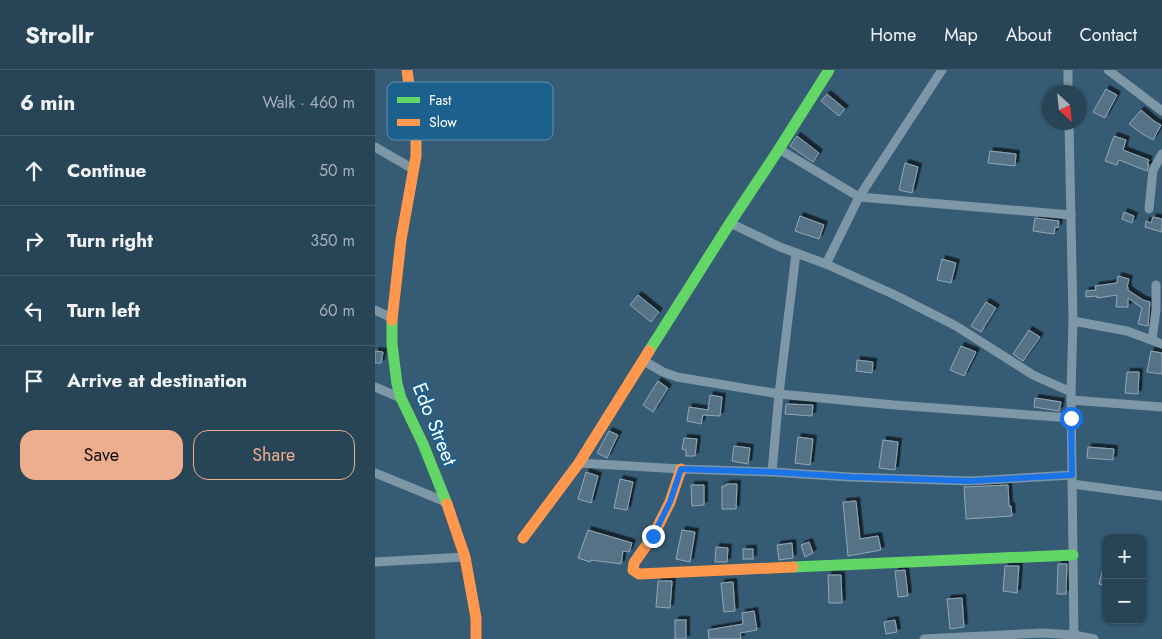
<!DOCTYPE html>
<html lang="en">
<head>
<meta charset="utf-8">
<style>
	:root { --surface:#284457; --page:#304b5d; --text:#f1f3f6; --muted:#a5b0ba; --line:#445c6d; --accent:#eead8d }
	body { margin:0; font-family:Jost,sans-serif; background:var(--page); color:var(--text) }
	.controls { position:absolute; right:15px; bottom:15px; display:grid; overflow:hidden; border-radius:10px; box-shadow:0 1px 4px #0004 }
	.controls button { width:45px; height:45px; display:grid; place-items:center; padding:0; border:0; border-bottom:1px solid var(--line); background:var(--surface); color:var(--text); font:25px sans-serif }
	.compass { position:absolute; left:667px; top:15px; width:45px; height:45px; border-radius:50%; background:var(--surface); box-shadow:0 1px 4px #0004; rotate:153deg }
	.stop { position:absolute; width:15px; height:15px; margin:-11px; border:4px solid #1a73e8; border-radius:50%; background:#fff }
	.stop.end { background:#1a73e8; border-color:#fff; box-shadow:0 1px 5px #0008 }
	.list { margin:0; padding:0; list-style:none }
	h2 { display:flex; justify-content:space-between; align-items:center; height:65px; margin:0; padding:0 20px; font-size:21px }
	h2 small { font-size:16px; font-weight:400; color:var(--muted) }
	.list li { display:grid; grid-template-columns:32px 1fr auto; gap:15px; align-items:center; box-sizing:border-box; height:70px; padding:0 20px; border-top:1px solid var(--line) }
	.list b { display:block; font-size:19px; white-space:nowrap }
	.list em { font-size:16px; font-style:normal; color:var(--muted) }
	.actions { display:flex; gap:10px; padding:15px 20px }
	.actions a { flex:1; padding:11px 0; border:1px solid var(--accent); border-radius:15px; text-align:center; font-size:18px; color:var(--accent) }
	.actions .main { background:var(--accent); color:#111 }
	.icon { flex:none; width:28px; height:28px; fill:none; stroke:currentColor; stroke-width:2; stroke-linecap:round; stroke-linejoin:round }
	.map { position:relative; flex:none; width:787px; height:569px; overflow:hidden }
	header { display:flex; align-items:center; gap:30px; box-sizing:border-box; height:70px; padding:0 25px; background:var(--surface); border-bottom:1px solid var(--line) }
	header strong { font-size:24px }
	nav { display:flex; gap:28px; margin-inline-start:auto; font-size:18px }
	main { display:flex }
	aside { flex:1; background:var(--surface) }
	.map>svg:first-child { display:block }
</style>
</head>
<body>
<header>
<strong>Strollr</strong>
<nav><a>Home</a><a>Map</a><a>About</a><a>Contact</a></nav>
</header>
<main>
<aside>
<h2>6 min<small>Walk · 460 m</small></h2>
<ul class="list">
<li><svg class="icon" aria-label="ahead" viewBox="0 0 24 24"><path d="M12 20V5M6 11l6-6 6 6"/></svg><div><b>Continue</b></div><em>50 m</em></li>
<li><svg class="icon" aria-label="right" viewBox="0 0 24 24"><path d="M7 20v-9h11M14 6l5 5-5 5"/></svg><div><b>Turn right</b></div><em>350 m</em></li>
<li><svg class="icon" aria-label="left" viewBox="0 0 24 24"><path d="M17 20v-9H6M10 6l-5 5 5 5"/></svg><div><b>Turn left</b></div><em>60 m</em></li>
<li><svg class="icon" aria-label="arrive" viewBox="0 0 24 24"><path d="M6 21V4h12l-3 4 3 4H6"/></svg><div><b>Arrive at destination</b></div></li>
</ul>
<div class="actions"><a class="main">Save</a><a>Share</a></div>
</aside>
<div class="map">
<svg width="787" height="569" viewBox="0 0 787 569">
	<defs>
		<filter id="shadow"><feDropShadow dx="3.5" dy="-3.5" stdDeviation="0" flood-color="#0009"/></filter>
	</defs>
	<rect width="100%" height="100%" fill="#365b74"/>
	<g fill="#547286" stroke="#92a7b6" filter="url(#shadow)">
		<path d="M731,19L742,25L730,48L718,42Z"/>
		<path d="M452,24L470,39L464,46L446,31Z"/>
		<path d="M766,40L779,51L786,55L778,70L766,63L754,54Z"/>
		<path d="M422,66L444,83L438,92L415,76Z"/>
		<path d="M739,66L751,70L748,80L774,90L772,94H774L772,101L744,90L742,95L730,91Z"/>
		<path d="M615,81L641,84L640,96L613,93Z"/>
		<path d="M530,93L543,97L537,123L524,120Z"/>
		<path d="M749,142L759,146L757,153L747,149Z"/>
		<path d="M425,146L449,155L444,169L420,161Z"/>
		<path d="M778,147L787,149V162L770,157L771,151L776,153Z"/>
		<path d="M660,148L684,151L683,158L680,157L679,164L658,161Z"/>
		<path d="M567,189L581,193L576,213L562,210Z"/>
		<path d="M743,206L754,209L752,217H753V220L768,230L775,232L773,256L763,254L767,238L753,228V237H741L742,225L722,228V226L711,227V221L721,220L720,216L742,213Z"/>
		<path d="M263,225L284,242L276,252L255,235Z"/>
		<path d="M611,232L621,238L606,262L596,256Z"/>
		<path d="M654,260L665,267L648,291L638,284Z"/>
		<path d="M586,276L601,282L589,306L575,300Z"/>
		<path d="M0,281L8,282L6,293H0Z"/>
		<path d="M776,281L787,283V304L772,302Z"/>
		<path d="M482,290L498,292L497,303L481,301Z"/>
		<path d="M752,302H764L763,324L750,323Z"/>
		<path d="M283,311L293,318L278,342L268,335Z"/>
		<path d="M335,325L347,327L345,346L328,345L326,354L312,351L314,337L333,340Z"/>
		<path d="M660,328L686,332L684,341L659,337Z"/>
		<path d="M411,334L438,335L437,346L410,344Z"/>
		<path d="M234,361L243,365L232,388L222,383Z"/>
		<path d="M423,367L438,369L435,395L420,393Z"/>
		<path d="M309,368L322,369L320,386H311V380L307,379Z"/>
		<path d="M508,370L523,372L520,400L504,398Z"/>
		<path d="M359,376L375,378L373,394L357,391Z"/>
		<path d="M713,377L739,379L738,390L712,388Z"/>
		<path d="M211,402L223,406L216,433L203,429Z"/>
		<path d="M245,409L258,412L252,440L239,438Z"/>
		<path d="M351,414H362L361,439H347V416H351Z"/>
		<path d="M316,415H329V435L317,436Z"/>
		<path d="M633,415L634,436H636L637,446L591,449L589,417Z"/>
		<path d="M481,431L485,469L503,466L506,480L473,486L468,432Z"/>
		<path d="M213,460L257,473L254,482L248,481L246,494L216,490L215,492L203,488Z"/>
		<path d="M307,460L320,462L315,492L301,489Z"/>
		<path d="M434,472L438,483L430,487L426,475Z"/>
		<path d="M417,473L418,488L404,490L402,475Z"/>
		<path d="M341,477L353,478L352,492H340Z"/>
		<rect x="368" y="479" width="10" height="10"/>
		<path d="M683,494H692L691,524H682Z"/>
		<path d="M729,495L731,496V516L724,514Z"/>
		<path d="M630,496H644L642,523L628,521Z"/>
		<path d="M530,500L533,526L523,527L520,501Z"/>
		<path d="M453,505H466L467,533H454Z"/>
		<path d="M283,511H297L295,538L281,537Z"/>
		<path d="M358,512L360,541L349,542L346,513Z"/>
		<path d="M587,528L589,557L575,559L572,529Z"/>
		<path d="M379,541L382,560L365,563L366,569H334L333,560L368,554L367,543Z"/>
		<rect x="300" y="550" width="11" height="19"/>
		<path d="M520,550L522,562L511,564L509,552Z"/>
	</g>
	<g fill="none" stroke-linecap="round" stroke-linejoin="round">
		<g stroke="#7d97a7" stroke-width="9">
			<path d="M693,0V22"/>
			<path d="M733,0L787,41"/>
			<path d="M694,52L698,251L696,322L699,569"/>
			<path d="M0,77L38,99"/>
			<path d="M404,79L484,127L696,145"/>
			<path d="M774,139L778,100L787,84"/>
			<path d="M355,153L405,177L451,194L520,225L581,256L658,305L696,322"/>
			<path d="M451,194L484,127L567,0"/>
			<path d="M0,240L17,248"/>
			<path d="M698,251L752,261L787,274"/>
			<path d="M777,270L781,240V215"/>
			<path d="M269,291L288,302L302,307L404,324L519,335L697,348"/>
			<path d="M0,317L26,328"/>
			<path d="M696,330L787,337"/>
			<path d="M204,393L306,399L397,402L475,407L595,411L697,405"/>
			<path d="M397,402L404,324L421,183"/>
			<path d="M0,403L71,432"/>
			<path d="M697,414L787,426"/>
			<path d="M0,492L90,487"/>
			<path d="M549,569L668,563L699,565L719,569"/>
		</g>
		<g stroke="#63d668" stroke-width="11">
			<path d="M17,250V274L22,314L26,328L48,374L72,434"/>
			<path d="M274,281L355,153L404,79L454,0"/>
			<path d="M418,497L698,485"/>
		</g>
		<g stroke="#ff974d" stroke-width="11">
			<path d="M17,250L26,170L41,86V68L32,0"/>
			<path d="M306,399L295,432L278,466L259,493L258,500L264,504L418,497"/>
			<path d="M72,434L90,487L101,548V569"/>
			<path d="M148,468L204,393L274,281"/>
		</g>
	</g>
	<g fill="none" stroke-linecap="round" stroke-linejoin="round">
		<path stroke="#1a73e8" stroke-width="6" d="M278,466L295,432L306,399L398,402L476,407L595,411L697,405L696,348"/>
	</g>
	<g text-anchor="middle" stroke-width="4" stroke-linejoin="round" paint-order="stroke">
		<g font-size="20" fill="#fff" stroke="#1c608e">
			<text transform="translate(60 354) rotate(68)" y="7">Edo Street</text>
		</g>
	</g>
	<rect x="12" y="12" width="166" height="58" rx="8" fill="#1c608e" stroke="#6090b0" stroke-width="1"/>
	<rect x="22" y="27" width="23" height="6" fill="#63d668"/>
	<rect x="22" y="49" width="23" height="7" fill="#ff974d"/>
	<g font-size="14" fill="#fff">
		<text x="54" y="35">Fast</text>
		<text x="54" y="57">Slow</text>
	</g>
</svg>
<div class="controls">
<button>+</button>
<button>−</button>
</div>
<svg class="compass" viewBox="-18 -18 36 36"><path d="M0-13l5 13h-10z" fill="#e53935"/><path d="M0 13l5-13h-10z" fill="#a5b0ba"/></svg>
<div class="stop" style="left:696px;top:348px"></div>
<div class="stop end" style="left:278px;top:466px"></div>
</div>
</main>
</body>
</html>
